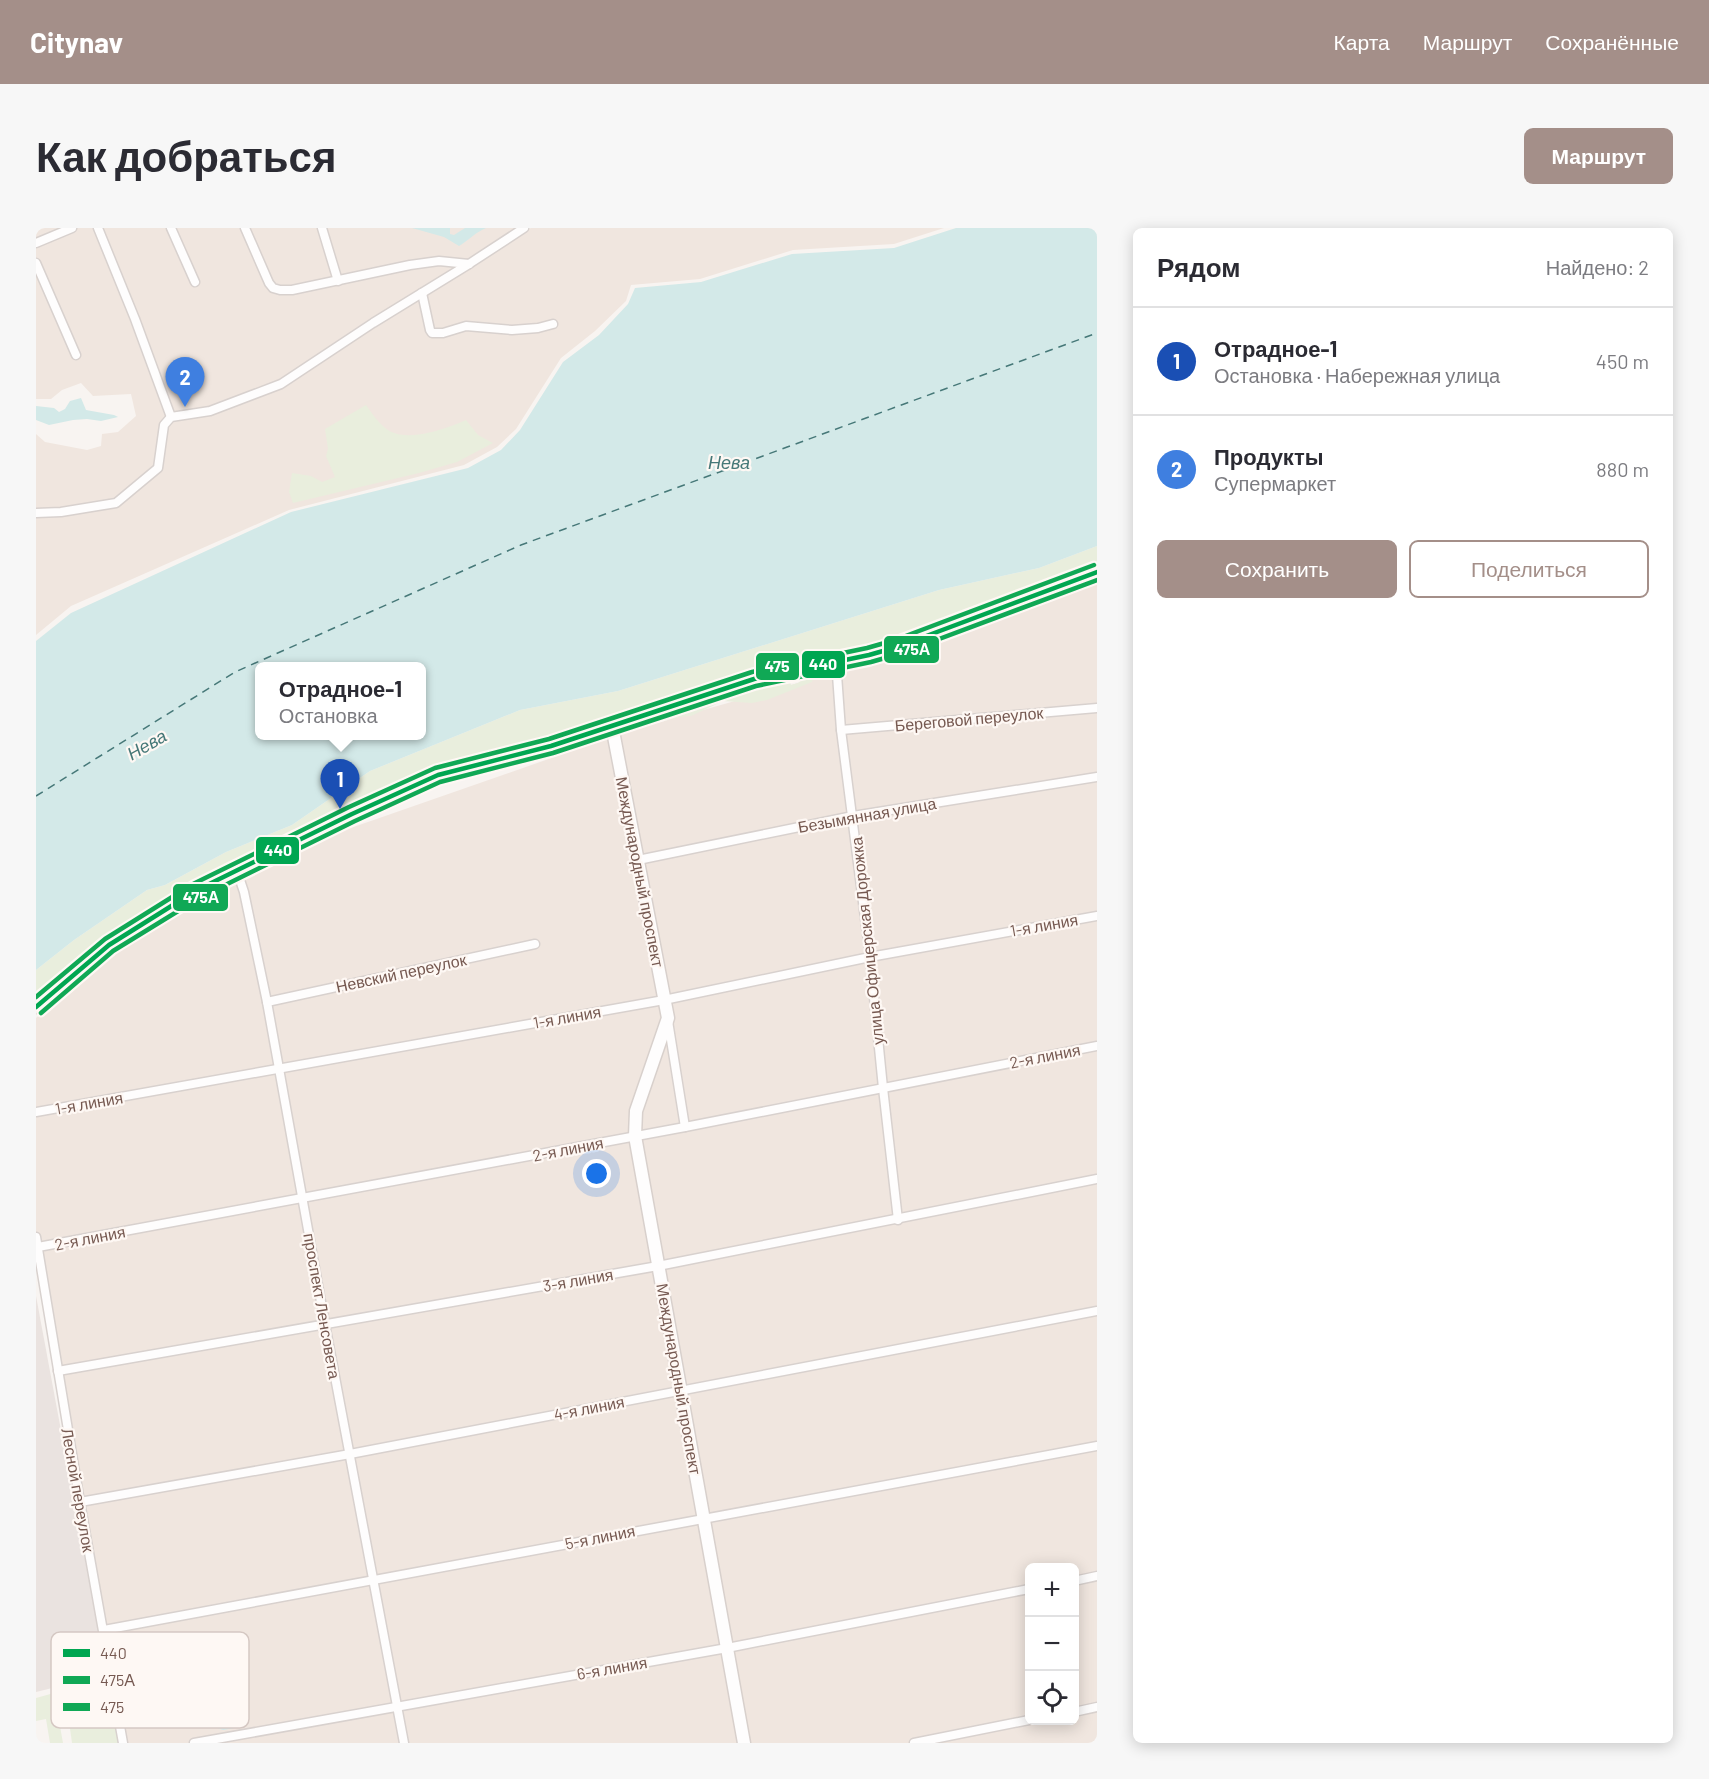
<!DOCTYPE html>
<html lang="ru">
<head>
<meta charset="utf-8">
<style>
	:root { --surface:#fff; --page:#f7f7f7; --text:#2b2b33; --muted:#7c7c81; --line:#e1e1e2; --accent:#a48f89 }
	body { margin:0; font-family:Barlow,sans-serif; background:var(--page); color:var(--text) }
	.controls { position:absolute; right:18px; bottom:18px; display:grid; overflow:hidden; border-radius:9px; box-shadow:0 3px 15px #0003 }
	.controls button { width:54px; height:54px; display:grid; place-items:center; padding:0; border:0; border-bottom:2px solid var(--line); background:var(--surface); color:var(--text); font:30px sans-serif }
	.you { position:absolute; left:561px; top:946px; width:21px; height:21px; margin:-15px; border:4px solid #fff; border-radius:50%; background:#1a73e8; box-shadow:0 0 0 9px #1a73e833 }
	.badge { display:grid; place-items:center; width:39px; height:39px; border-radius:50%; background:var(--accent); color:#fff; font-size:20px; font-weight:700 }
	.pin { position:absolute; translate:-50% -50px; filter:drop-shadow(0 2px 3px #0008) }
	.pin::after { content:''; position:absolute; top:32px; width:21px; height:18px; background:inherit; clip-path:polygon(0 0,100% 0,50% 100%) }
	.popup { position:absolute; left:219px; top:434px; width:171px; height:78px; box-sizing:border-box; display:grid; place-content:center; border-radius:9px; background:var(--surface); filter:drop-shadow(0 2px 4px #0005); font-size:20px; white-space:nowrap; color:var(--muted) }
	.popup b { font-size:22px; color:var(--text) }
	.popup::after { content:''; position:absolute; left:50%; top:100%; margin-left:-12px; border:12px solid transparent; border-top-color:var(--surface) }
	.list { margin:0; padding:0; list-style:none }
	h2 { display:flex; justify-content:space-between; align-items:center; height:78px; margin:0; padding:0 24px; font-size:26px }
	h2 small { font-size:20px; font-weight:400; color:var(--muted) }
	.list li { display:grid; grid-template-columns:39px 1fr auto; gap:18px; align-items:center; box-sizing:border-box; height:108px; padding:0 24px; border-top:2px solid var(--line) }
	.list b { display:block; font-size:22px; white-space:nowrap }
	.list p { margin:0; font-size:20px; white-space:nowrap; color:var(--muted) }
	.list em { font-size:20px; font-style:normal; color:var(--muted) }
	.actions { display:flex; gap:12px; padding:18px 24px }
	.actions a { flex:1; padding:14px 0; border:2px solid var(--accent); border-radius:9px; text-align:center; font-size:21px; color:var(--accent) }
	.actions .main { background:var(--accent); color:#fff }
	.icon { flex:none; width:33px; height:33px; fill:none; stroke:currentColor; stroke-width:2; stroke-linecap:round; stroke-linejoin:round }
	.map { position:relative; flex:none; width:1061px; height:1515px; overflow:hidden; border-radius:9px }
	header { display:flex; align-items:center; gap:36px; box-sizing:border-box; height:84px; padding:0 30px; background:var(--accent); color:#fff }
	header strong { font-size:28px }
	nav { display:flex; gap:33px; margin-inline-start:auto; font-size:21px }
	.intro { display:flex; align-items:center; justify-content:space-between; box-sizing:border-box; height:144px; padding:0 36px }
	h1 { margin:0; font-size:42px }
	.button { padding:15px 27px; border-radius:9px; background:var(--accent); color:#fff; font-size:21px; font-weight:700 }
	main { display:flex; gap:36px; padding:0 36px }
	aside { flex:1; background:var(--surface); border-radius:9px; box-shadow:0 3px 15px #0003 }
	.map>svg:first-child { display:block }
</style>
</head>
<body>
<header>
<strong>Citynav</strong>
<nav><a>Карта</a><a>Маршрут</a><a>Сохранённые</a></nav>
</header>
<div class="intro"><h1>Как добраться</h1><a class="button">Маршрут</a></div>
<main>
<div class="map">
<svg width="1061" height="1515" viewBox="0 0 1061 1515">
	<rect width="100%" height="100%" fill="#f8f4f1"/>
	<g fill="#f0e6df" fill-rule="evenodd">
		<path d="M0,0H482V7L495,0H908L858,16L757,22L664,51L595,57L590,73L559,103L525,130L480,201L461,219L428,237L253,282L35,378L0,407V206L9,214L51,222L65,218L66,206L82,204L100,188L95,166L57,168L45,155L26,162L15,171H0Z"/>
		<path d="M1061,352V1515H90L0,1012V790L92,708L263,618L593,503L850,430ZM993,1340H1038V1492H993Z"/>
	</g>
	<path fill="#eae3e0" d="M0,1068L69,1439V1447L0,1464Z"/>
	<g fill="#e9eedd">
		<path d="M330,177C335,184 341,193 348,199C367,217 409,201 430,192L442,207L457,215L421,234L383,245L257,275L253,264L256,245L275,248L286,254L299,249L290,228L292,221L289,201Z"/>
		<path d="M1061,318V337L953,380L856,415L821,424L715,445L482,521L399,541L371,551L315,577L277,600L125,677L97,694L46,731L0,772V742L38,712L111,662L129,657L190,624L256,597L334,543L484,482L582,463L903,362L1003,340Z"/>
		<path d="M774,445L778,448L776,454L731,472L716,475L687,473L655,488L643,489L624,494L620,491L621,488L652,477H659L666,473L669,476H674L677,470L710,459L721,462L731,454L738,455L743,451L753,450L755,457L762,455Z"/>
		<path d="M71,1455L83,1515H36L29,1464Z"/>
		<path d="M18,1465L27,1515H14L10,1491L0,1493V1470Z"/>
	</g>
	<g fill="#d3e9e8" fill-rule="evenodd">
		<path d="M376,0H414V6L418,7L429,0H450C440,4 433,12 423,18L408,9Z"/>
		<path d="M920,0H1061V318L1003,340L903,362L582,463L484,482L334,543L256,597L190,624L129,657L111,662L38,712L0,742V413L35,385L255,284L432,240L465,222L484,202L527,134L563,107L592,76L599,60L665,54L756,26L858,20ZM385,438V508H223V438Z"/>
		<path d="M45,170L50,182L78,187L82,189L65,193L51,191L37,192L13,197L0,192V178L18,180L23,184L29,181L34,173Z"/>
		<path d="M183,1473L187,1477L197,1478L199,1500L187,1502L179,1499L175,1491L176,1479Z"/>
	</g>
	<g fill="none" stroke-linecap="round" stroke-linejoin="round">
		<path stroke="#467878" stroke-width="1.5" stroke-dasharray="8 6" stroke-linecap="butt" d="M0,568L199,444L485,317L1061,105"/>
		<defs>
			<g id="street">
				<path d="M62,0L99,91L135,189"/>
				<path d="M135,0L159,54"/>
				<path d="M209,0L233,55L237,60L244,62H256L374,37L403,33L433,36"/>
				<path d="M286,0L302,53"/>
				<path d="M0,15L36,0"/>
				<path d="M0,35L40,127"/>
				<path d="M386,65L394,102L396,105H407L430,98L476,102L502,100L517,96"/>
				<path d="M0,285L25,284L80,275L122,240L128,197L135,189L174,183L245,156L337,95L433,36L488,0"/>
				<path d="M800,433L805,502L834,729L847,860L862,992"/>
				<path d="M805,502L1061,480"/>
				<path d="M602,632L817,588L1061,549"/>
				<path d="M201,643L208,664L231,774L289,1096L368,1515"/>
				<path d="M231,774L499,716"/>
				<path d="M632,793L649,899"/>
				<path d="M0,884L628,772L834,729L1061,688"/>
				<path d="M0,1009L44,1274L87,1515"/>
				<path d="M2,1019L649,899L1061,818"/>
				<path d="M22,1143L622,1038L1061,951"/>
				<path d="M44,1274L314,1226L1061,1083"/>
				<path d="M1038,1353L1061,1348"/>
				<path d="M68,1402L1061,1218"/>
				<path d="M1038,1484L1061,1479"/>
				<path d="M158,1515L691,1420L993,1361"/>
				<path d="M878,1515L993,1492"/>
			</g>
			<path id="secondary" d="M576,498L632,790L600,883L599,908L708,1515"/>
			<path id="primary" d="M0,779L73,717L127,682L161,662L316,586L402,547L515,518L718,451L833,427L861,419L1061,344"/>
		</defs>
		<use href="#street" stroke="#d8d1ce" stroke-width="11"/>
		<use href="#secondary" stroke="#d8d0cc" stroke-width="15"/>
		<use href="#primary" stroke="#d9d0cd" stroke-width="15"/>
		<use href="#street" stroke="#fefdfd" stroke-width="8"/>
		<use href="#secondary" stroke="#fefdfd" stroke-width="12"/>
		<use href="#primary" stroke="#f2ede8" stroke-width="12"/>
		<defs>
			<path id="bus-1" d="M0,779L73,717L161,662L316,586L402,547L515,518L718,451L833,427L861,419L1061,344"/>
			<path id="bus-2" d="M5,785L77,723L165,669L319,593L404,554L517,525L720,458L835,434L863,426L1061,352"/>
			<path id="bus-3" d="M0,769L69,711L157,656L313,579L399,540L513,511L716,444L831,420L859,412L1058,337"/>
		</defs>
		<use href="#bus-1" stroke="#fef8f4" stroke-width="9"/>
		<use href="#bus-2" stroke="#fef8f4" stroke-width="9"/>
		<use href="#bus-3" stroke="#fef8f4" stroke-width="9"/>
		<use href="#bus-1" stroke="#00a651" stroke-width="4.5"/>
		<use href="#bus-2" stroke="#10a855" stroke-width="4.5"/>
		<use href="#bus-3" stroke="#10a855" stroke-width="4.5"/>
	</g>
	<g text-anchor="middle" stroke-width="4.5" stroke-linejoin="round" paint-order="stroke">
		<g font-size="16" fill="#765951" stroke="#fef8f4">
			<text transform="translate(933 491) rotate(-5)" y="6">Береговой переулок</text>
			<text transform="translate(831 587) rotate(-10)" y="6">Безымянная улица</text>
			<text transform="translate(604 644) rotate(79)" y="6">Международный проспект</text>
			<text transform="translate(1008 697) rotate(-10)" y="6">1-я линия</text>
			<text transform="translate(831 713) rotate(-96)" y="6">улица Офицерская Дорожка</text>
			<text transform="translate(365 745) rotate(-12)" y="6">Невский переулок</text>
			<text transform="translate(531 789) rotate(-10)" y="6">1-я линия</text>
			<text transform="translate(1009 828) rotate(-11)" y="6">2-я линия</text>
			<text transform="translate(53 875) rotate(-10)" y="6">1-я линия</text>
			<text transform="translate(532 921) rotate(-11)" y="6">2-я линия</text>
			<text transform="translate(54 1010) rotate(-11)" y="6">2-я линия</text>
			<text transform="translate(542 1052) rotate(-10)" y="6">3-я линия</text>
			<text transform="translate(286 1078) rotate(80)" y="6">проспект Ленсовета</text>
			<text transform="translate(643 1151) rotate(80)" y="6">Международный проспект</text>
			<text transform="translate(553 1180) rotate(-11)" y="6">4-я линия</text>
			<text transform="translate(42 1262) rotate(80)" y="6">Лесной переулок</text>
			<text transform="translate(564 1309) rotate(-11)" y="6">5-я линия</text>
			<text transform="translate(576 1440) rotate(-10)" y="6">6-я линия</text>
		</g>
		<g font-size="18" font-style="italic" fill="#467878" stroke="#fef8f4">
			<text x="693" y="241">Нева</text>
			<text transform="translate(111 517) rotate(-30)" y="6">Нева</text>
		</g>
	</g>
	<rect x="15" y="1404" width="198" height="96" rx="9" fill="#fef8f4" stroke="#d5c8c3" stroke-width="1.5"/>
	<rect x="27" y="1421" width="27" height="8" fill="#00a651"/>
	<rect x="27" y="1448" width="27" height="8" fill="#10a855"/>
	<rect x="27" y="1475" width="27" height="8" fill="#10a855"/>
	<g font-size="16" fill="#765951">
		<text x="64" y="1431">440</text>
		<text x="64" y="1458">475А</text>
		<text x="64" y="1485">475</text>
	</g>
	<g stroke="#fef8f4" stroke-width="2">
		<rect x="847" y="407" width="57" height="29" rx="6" fill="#10a855"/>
		<rect x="765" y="422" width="45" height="29" rx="6" fill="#00a651"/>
		<rect x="719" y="424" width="45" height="29" rx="6" fill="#10a855"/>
		<rect x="219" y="608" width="45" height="29" rx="6" fill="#00a651"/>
		<rect x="136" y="655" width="57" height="29" rx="6" fill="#10a855"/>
	</g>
	<g font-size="16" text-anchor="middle" font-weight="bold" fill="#fff">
		<text x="876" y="427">475А</text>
		<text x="787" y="442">440</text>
		<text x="741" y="444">475</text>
		<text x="242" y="628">440</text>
		<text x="165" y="675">475А</text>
	</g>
</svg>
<div class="controls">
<button>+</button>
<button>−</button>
<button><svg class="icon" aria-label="locate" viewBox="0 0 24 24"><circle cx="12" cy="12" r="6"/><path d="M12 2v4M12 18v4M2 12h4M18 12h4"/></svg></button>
</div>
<div class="you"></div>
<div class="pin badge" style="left:304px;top:581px;background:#1a4fb4">1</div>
<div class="popup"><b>Отрадное-1</b>Остановка</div>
<div class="pin badge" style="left:149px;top:179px;background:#3f7fe0">2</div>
</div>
<aside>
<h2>Рядом<small>Найдено: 2</small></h2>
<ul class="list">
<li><span class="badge" style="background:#1a4fb4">1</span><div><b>Отрадное-1</b><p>Остановка · Набережная улица</p></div><em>450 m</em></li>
<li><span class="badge" style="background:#3f7fe0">2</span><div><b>Продукты</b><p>Супермаркет</p></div><em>880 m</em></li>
</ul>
<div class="actions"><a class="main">Сохранить</a><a>Поделиться</a></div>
</aside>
</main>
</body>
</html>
